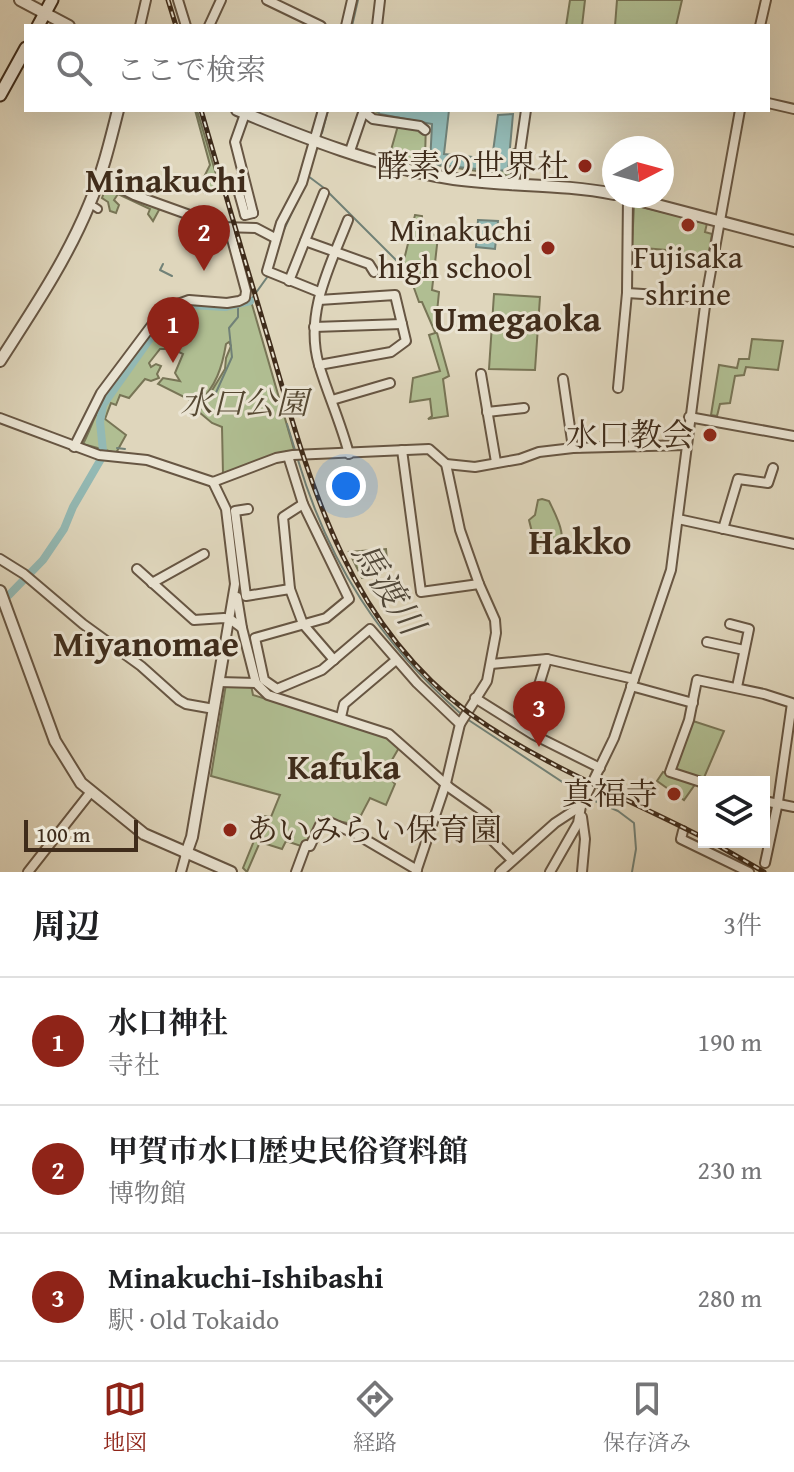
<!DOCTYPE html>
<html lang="ja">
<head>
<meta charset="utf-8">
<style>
	:root { --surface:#fff; --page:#f6f6f6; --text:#202124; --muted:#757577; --line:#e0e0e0; --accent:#8f2418 }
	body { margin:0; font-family:"Gentium Book Plus","Noto Serif JP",serif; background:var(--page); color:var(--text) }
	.controls { position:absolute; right:24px; bottom:24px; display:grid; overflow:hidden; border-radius:0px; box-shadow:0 8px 32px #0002 }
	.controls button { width:72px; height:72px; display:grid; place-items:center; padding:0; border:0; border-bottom:2px solid var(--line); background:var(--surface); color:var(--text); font:40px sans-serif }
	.compass { position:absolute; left:602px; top:136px; width:72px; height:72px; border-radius:50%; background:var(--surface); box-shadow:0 8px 32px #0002; rotate:84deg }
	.scale { position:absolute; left:24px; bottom:20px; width:114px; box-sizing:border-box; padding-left:8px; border:4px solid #3f2c1b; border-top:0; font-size:22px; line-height:28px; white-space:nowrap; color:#3f2c1b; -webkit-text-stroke:6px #eae4d3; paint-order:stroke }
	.you { position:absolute; left:346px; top:486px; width:28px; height:28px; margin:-20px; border:6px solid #fff; border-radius:50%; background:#1a73e8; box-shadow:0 0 0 12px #1a73e833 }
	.badge { display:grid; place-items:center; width:52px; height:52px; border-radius:50%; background:var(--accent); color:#fff; font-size:26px; font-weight:700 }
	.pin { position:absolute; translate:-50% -66px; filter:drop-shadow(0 2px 4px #0008) }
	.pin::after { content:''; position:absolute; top:42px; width:28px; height:24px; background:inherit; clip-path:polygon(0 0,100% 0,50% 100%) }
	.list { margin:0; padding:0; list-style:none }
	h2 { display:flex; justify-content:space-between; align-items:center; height:104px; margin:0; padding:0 32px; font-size:34px }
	h2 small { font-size:26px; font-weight:400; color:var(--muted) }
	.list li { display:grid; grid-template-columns:52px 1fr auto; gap:24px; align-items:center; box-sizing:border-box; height:128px; padding:0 32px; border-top:2px solid var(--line) }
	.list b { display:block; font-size:30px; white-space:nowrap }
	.list p { margin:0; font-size:26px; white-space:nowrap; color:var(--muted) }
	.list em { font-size:26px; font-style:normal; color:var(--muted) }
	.icon { flex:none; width:44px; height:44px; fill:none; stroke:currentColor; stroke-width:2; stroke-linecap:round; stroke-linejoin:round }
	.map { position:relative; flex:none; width:794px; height:872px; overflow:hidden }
	.search { position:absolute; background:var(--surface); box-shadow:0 8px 32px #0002; left:24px; right:24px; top:24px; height:88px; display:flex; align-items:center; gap:20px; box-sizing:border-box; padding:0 28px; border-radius:0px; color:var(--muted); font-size:30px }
	.sheet { height:488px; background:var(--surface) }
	nav { display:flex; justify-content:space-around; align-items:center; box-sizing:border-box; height:112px; border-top:2px solid var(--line); background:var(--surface); font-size:22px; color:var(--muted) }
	nav a { display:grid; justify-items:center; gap:4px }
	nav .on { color:var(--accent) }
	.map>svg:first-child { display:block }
</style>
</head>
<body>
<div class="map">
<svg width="794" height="872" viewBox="0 0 794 872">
	<rect width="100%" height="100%" fill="#dfd6bc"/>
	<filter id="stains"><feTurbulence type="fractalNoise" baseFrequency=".0025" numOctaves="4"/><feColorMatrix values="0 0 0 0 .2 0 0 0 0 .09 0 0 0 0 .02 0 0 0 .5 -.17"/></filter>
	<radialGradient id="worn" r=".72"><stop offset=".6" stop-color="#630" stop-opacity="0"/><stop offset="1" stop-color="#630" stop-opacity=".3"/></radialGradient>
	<g fill="#b0be92" stroke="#787556" stroke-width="2">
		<path d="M570,0H585L582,26H566Z"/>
		<path d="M617,0H682L676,26H615Z"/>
		<path d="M195,110H197L221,191L213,188L207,194L198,189L210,165Z"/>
		<path d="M368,110L426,121L425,160L505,171L509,149H514L511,176L422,163V166L389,157L399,122L367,116Z"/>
		<path d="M107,184L130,198L157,206L159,210L153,221L148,214L150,209L118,194L114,200L119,205L116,213L110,211L108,202L102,198Z"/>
		<path d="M634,205L707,223L705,232L712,234L707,264L705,266L668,263L666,250L632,247Z"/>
		<path d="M415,215L422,216V231L438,236L432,290L439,292L435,332L422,302H419L409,274L402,268Z"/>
		<path d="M494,294L540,297L535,370L489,369Z"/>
		<path d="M251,301L295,453L223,474L222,427L212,423L199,412L225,369L226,358L231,346L229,342L226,344C222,368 216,386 198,404L158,384L163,378L180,381L175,373L183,354L173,349H160L149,363L151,367L156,364L161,366L157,374L159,378L151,381L145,379L129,398L120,395L116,405L111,403L105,419L126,435L116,453L83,444C90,431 94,416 102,404C112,387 157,315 171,309C197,298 226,310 251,301Z"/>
		<path d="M435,333H437L449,376L443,379L448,416L428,419L432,416L430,399L410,402L413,378L440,371L429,335Z"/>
		<path d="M752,339L783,341L778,370L746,367L744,375L735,376L730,403L720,404L717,416L711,415L719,365L737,368L739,359H749Z"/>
		<path d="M542,499L549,501C556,516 572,542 552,553L549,534L544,537V544L536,548L529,520L535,515L538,500Z"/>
		<path d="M386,549L387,560L370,561L369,578H362L349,552Z"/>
		<path d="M226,684L251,685L253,695L389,738L400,746L385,772L395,784L386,805L370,798L357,823C344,826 335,817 320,819L311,841H305L304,847L286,841L282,849L260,842L247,872L243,868L264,816L271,817L280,795L211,776Z"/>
		<path d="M693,721L724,731L703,780L675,771L674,768Z"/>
		<path d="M663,772L696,783L684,800L657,781Z"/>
	</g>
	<g fill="#93b9b4" stroke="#718177" stroke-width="2">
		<path d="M376,110H449L444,154L492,159L498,115L513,114L508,170L495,171L430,164L432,124L380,114Z"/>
		<path d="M478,220L498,221L495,249L476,247Z"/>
	</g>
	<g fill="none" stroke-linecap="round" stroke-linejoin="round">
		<g stroke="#718177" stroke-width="2">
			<path d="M352,26L358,0"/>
			<path d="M322,133L328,110"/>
			<path d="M308,176L324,188L402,266"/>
			<path d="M281,236L302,191"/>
			<path d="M163,264L160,270L172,276"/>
			<path d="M250,301L268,276"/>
			<path d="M210,399L214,397L232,357L229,328L238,317V305"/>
			<path d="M287,424L295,450"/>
			<path d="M103,444H105"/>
			<path d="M117,448L125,449"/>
			<path d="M298,460C329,564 380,642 461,714"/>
			<path d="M467,719L582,795"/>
			<path d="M588,798L618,811L634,823L636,849L632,872"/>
		</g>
		<path stroke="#93b9b4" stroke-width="8" d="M9,595L43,560L64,529L73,507L101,459L103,451L100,422L103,405L169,312L189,305L225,307L250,301"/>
		<defs>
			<path id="pedestrian" d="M95,207L98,209"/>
			<g id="minor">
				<path d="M178,0L186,26"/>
				<path d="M267,0L321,26"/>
				<path d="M140,26L146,0"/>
				<path d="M209,26L221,0"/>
				<path d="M346,26L352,0"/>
				<path d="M377,26L380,0"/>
				<path d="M760,26L766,0"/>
				<path d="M768,103L794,109"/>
				<path d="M246,111L235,142L253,213"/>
				<path d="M364,112L373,119L420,126L425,130"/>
				<path d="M350,151L364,110"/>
				<path d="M99,177L134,195L223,227L256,228L275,238"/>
				<path d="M244,179L237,186L244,211L245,215L253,213"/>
				<path d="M512,185L517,172L526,110"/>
				<path d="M348,220C330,266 304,314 319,365C328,395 341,423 349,454"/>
				<path d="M305,241L369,264L374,272"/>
				<path d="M289,281L324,193"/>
				<path d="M319,292L267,271L281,223L302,183L323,110"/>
				<path d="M627,293L706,298"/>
				<path d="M319,300L395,295L406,341L391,352L319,365"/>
				<path d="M314,327L402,324"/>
				<path d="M481,374L496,462"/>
				<path d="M563,379L573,448"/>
				<path d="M618,388L627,293L628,197"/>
				<path d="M332,400L390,383"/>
				<path d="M487,412L524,408"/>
				<path d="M689,417L794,436"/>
				<path d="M0,418L99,455L147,460L213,482L276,458L293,455L429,449L446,464L460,530L479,584L495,620L496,633L487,681L460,724L446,783L416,872"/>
				<path d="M74,447L101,393L164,309L189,300L227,303L239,301L245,298L246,291L229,228"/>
				<path d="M402,450L421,592L479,584"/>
				<path d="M288,456L303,504L349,599L326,618L255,638L264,680L277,689L322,670L370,629L417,683L460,724"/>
				<path d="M446,464L475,467L520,459L539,452L573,448L686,445"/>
				<path d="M213,482L226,509L235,584L223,655"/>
				<path d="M303,504L283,517L290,589L303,624L334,660"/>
				<path d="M248,509L235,511L246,596L290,589"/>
				<path d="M678,519L794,544"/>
				<path d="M723,529L738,479L768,483L773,468"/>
				<path d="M0,559L24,574L83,624L141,666L179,700L186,704L214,709"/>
				<path d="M137,569L194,620L224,618L230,619L242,628L256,683L268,695L389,734L450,788L487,814L479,823V827L512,860"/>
				<path d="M152,583L204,554"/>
				<path d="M237,597L242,628"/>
				<path d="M730,624L749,629L737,687"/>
				<path d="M707,642L744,650"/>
				<path d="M491,664L547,659L634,679"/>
				<path d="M219,682L256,683"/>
				<path d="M631,686L693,703"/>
				<path d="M475,698L534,735L600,768"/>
				<path d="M341,717L344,704L396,660"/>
				<path d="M522,727L531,711L547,659"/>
				<path d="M704,783L670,772L689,720L697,680L764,694L792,703L778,802L765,863"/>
				<path d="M764,801L794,807"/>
				<path d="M683,831L681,839L749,872"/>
				<path d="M28,872L90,793"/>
				<path d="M181,872L186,854"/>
				<path d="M296,872L306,845L310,846L320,825L327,821L356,834L417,870"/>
				<path d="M500,872L555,823L581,806"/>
				<path d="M550,872L578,823L581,806L614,738L671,570L706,298L740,110"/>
				<path d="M582,872L585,839L582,817"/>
			</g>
			<g id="tertiary">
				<path d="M20,0L69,26"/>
				<path d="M237,110C302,137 379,167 448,178C503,187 559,183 614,194"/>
				<path d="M623,196L794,241"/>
				<path d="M0,361C32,311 66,261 89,205C102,175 110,142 118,110"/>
				<path d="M0,591L55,741L81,783L144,834L231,872"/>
				<path d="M186,854L192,837L223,655"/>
			</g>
			<g id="secondary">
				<path d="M38,26L52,0"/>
				<path d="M0,95L26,48"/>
			</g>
		</defs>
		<use href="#pedestrian" stroke="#675643" stroke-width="10"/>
		<use href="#minor" stroke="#675643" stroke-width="12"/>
		<use href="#tertiary" stroke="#675643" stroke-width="14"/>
		<use href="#secondary" stroke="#3f2c1b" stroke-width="15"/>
		<use href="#pedestrian" stroke="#eae4d3" stroke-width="6"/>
		<use href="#minor" stroke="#eae4d3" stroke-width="8"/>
		<use href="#tertiary" stroke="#eae4d3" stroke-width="10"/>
		<use href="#secondary" stroke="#eae4d3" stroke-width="11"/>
		<defs>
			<g id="rail">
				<path d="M168,0L176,26"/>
				<path d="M201,110C224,189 247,269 271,348C311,487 347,622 469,713C541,765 625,797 704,838"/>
				<path d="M712,842L764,872"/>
			</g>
		</defs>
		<use href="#rail" stroke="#3f2c1b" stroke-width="5"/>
		<use href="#rail" stroke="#eae4d3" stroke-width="2" stroke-dasharray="6" stroke-linecap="butt"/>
	</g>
	<g fill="#8f2418" stroke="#eae4d3" stroke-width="3">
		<circle cx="585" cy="166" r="8"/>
		<circle cx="688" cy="225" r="8"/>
		<circle cx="548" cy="248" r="8"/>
		<circle cx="710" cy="435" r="8"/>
		<circle cx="674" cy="794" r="8"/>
		<circle cx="230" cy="830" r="8"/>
	</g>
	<g text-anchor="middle" stroke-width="6" stroke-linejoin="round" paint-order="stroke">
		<g font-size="32" fill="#3f2c1b" stroke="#eae4d3" text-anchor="end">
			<text x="569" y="177">酵素の世界社</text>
			<text x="532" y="241">Minakuchi<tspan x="532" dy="37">high school</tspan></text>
			<text x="688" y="268" text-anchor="middle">Fujisaka<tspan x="688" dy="37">shrine</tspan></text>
			<text x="694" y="446">水口教会</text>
			<text x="658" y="805">真福寺</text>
			<text x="246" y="841" text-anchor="start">あいみらい保育園</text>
		</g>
		<g font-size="32" font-style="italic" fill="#564933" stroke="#eae4d3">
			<text x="244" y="414">水口公園</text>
		</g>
		<g font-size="34" font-weight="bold" fill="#3f2c1b" stroke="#eae4d3">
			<text x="166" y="192">Minakuchi</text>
		</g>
		<g font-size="34" font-style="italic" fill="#50483a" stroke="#eae4d3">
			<text transform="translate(388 588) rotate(57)" y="12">馬渡川</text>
		</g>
		<g font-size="36" font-weight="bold" fill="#3f2c1b" stroke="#eae4d3">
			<text x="517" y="331">Umegaoka</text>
			<text x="580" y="554">Hakko</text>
			<text x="146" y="656">Miyanomae</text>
			<text x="344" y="779">Kafuka</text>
		</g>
	</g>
	<rect width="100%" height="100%" filter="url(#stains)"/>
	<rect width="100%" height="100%" fill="url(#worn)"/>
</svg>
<div class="controls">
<button><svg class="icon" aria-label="layers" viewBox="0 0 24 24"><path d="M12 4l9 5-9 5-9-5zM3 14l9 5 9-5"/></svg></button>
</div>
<svg class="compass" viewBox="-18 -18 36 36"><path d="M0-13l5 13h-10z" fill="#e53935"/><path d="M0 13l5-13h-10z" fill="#757577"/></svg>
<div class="scale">100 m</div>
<div class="you"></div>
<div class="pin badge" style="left:173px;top:363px">1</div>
<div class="pin badge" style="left:204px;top:271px">2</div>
<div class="pin badge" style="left:539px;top:747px">3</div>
<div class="search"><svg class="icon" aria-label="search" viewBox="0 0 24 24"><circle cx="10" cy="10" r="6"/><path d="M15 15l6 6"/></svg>ここで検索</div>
</div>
<section class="sheet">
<h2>周辺<small>3件</small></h2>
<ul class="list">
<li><span class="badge">1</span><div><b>水口神社</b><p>寺社</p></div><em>190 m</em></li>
<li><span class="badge">2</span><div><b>甲賀市水口歴史民俗資料館</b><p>博物館</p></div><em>230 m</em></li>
<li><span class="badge">3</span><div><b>Minakuchi-Ishibashi</b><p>駅 · Old Tokaido</p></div><em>280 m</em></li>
</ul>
</section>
<nav>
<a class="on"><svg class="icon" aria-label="map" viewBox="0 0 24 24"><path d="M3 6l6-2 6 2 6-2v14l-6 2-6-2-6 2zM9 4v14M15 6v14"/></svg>地図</a>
<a><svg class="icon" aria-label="directions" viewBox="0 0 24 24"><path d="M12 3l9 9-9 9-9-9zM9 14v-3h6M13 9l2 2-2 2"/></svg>経路</a>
<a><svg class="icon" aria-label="saved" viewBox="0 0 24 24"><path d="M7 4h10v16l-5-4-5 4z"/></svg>保存済み</a>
</nav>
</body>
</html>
